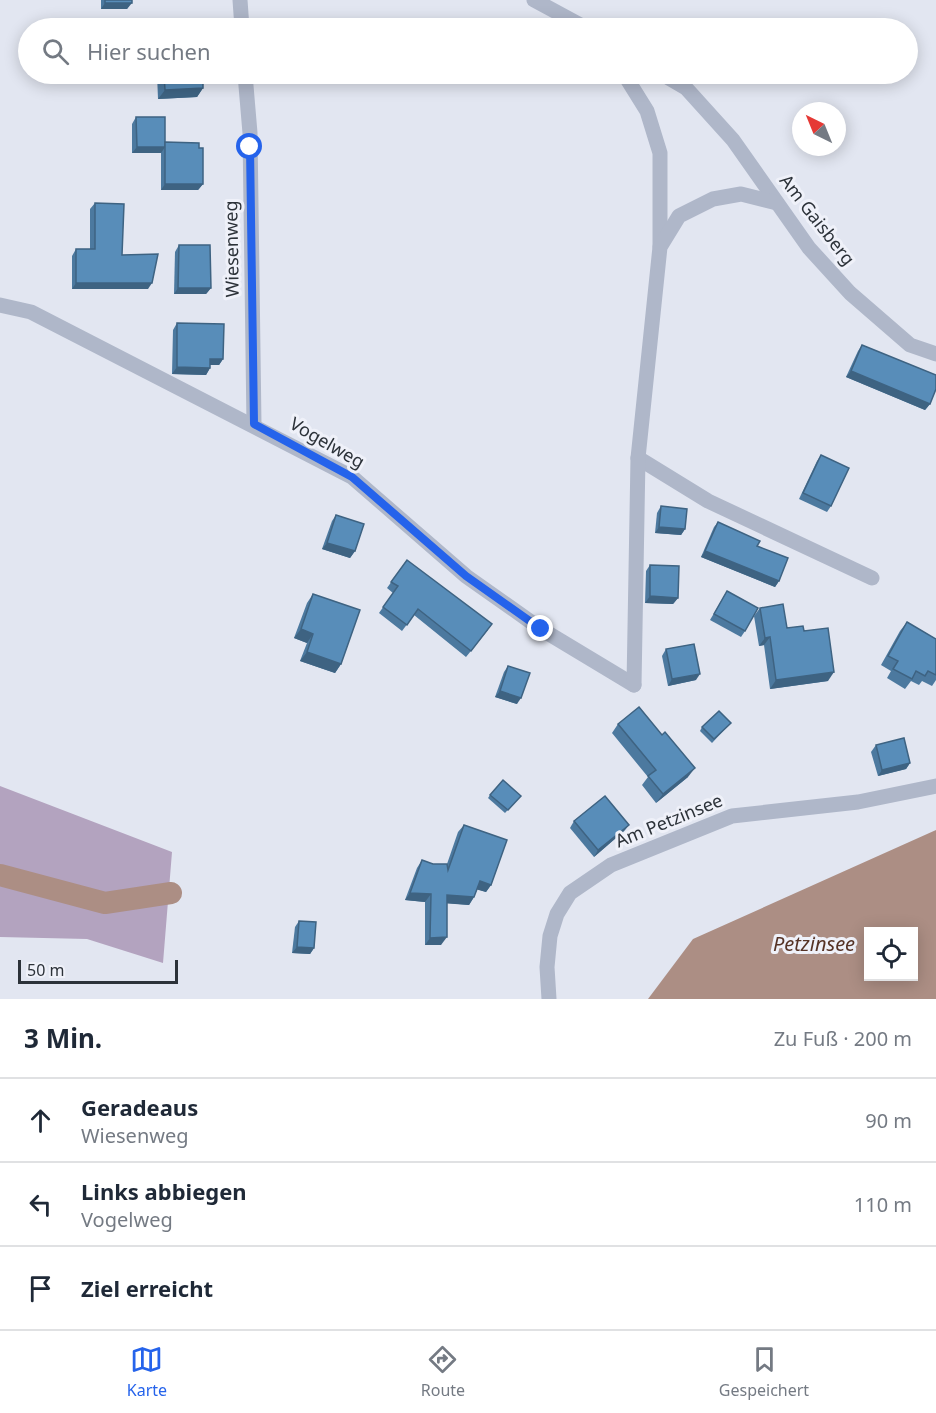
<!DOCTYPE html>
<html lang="de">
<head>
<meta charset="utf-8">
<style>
	:root { --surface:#fff; --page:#f2f2f3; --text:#1f2937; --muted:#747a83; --line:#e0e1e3; --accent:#2563eb }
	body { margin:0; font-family:"Noto Sans",sans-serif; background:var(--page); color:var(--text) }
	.controls { position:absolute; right:18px; bottom:18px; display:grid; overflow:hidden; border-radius:0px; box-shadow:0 3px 15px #0003 }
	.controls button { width:54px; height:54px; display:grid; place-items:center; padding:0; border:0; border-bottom:2px solid var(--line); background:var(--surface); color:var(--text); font:30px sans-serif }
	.compass { position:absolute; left:792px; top:102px; width:54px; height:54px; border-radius:50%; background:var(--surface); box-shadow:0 3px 15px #0003; rotate:317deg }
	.scale { position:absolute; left:18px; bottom:15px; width:160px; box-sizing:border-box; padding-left:6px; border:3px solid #2c3239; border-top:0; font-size:16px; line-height:21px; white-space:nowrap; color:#2c3239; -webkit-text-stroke:4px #eff1f9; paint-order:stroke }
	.stop { position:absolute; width:18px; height:18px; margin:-14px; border:4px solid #2563eb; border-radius:50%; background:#fff }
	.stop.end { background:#2563eb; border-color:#fff; box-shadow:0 2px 6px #0008 }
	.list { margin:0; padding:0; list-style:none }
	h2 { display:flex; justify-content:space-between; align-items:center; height:78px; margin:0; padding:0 24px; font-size:26px }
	h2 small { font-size:20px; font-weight:400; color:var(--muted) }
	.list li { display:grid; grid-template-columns:39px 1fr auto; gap:18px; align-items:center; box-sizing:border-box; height:84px; padding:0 24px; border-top:2px solid var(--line) }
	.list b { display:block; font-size:22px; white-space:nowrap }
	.list p { margin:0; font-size:20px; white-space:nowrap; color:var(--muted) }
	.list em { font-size:20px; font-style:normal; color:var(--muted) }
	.icon { flex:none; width:33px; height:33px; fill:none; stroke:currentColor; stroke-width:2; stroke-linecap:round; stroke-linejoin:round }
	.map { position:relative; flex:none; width:936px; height:999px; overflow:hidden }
	.search { position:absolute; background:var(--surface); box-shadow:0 3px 15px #0003; left:18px; right:18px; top:18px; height:66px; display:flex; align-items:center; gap:15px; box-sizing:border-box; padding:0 21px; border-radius:33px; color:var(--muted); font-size:22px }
	.sheet { height:330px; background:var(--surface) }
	nav { display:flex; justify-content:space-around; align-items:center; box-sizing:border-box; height:84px; border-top:2px solid var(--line); background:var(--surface); font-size:16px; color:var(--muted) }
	nav a { display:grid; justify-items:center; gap:3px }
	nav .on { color:var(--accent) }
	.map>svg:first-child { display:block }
</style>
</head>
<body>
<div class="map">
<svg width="936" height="999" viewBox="0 0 936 999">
	<rect width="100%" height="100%" fill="#e2e6f1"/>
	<path fill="#b3a3bf" d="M0,786L172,852L163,963L87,939L0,937Z"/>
	<path fill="#ac8e84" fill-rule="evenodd" d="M936,830V999H648L693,939ZM868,932H914V976H868Z"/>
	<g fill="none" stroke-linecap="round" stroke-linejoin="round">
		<path stroke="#ac8e84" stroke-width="22" d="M0,875L105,903L171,893"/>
		<g stroke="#afb7c9" stroke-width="15">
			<path d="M240,0L242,28"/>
			<path d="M534,0L586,28"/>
			<path d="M245,74L250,133L254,424"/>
			<path d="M624,74L647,111L660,153V247"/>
			<path d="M662,74L686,88L733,140L809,248L850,293L910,345L936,354"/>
			<path d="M0,305L31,312L352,477L466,576L541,629L634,685"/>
			<path d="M638,458L708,501L872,578"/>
			<path d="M634,685L638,458L660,247L679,216L713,199L741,194L777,203"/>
			<path d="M549,999L547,967L550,936L557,914L570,893L611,865L732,816L858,802L936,786"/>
		</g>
	</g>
	<g fill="#4c799f">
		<path d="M101,0H132L127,9H101Z"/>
		<path d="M157,74H212L207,81H203V88L197,97L158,99Z"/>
		<path d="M136,117L165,142L199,148L203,184L198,190H161V153H132V124Z"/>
		<path d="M95,203L122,255L148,289H72V256L76,249H90V209Z"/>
		<path d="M179,245L211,288L206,294H174L175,252Z"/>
		<path d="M177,323L223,359L219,365H210V368L206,375L172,374L173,330Z"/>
		<path d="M862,345L930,404L925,410L846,377L858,351Z"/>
		<path d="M821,455L831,506L827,512L799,499L817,461Z"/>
		<path d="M661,506L685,529L681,535L655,533L657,513Z"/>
		<path d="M336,515L355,551L350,558L322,549L332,521Z"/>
		<path d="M718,522L779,581L775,587L701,557L714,527Z"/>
		<path d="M407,560L488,630L466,657L414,615L402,631L379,613L393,593L387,588Z"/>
		<path d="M650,565L678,598L673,604L645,603L646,571Z"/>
		<path d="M727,591L745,631L741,637L710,620Z"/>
		<path d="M313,594L341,664L335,673L300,661L307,643L294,638L307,603Z"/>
		<path d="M760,608L787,628L828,681L770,689L764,645L759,646L754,616Z"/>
		<path d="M907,622L936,639V680L932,686L922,681L919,685L911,681L905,689L887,678L891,671L881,665L900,631Z"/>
		<path d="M666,649L696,680L668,686L662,656Z"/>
		<path d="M508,666L517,704L495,697L504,672Z"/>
		<path d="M618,724L688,777L656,803L642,785L648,777L612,733Z"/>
		<path d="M728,726L712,743L700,731L702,727Z"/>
		<path d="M876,745L910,763L906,769L878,776L871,752Z"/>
		<path d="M490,795L518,799L505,813L488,798Z"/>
		<path d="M574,821L629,825L624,831L594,857L570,828Z"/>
		<path d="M464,825L491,885L486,892L477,889L474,897L469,905L447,903L441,945H425V902L405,900L417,868L422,860L433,864H447L458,832Z"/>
		<path d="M299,921L314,948L310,954L292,953L295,927Z"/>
	</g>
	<g fill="#3e6382">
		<path d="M105,3H132L127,9H101Z"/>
		<path d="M202,74H212L207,81L196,82Z"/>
		<path d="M203,88L197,97L158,99L165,90Z"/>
		<path d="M137,147H165L161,153H132Z"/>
		<path d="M165,184H203L198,190H161Z"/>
		<path d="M76,283H152L148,289H72Z"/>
		<path d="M178,288H211L206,294H174Z"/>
		<path d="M210,359H223L219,365H206Z"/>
		<path d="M177,367L210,368L206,375L172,374Z"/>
		<path d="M851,371L930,404L925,410L846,377Z"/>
		<path d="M659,527L685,529L681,535L655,533Z"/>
		<path d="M327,543L355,551L350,558L322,549Z"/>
		<path d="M705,551L779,581L775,587L701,557Z"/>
		<path d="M650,596L678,598L673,604L645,603Z"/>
		<path d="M301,629L313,634L307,643L294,638Z"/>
		<path d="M770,637L764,645L759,646L765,638Z"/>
		<path d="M307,652L341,664L335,673L300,661Z"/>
		<path d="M834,672L828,681L770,689L776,680Z"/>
		<path d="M700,674L696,680L668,686L672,679Z"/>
		<path d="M500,691L521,698L517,704L495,697Z"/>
		<path d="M910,763L906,769L878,776L882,770Z"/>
		<path d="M695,768L688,777L656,803L663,794Z"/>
		<path d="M629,825L624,831L594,857L598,850Z"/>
		<path d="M480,881L491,885L486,892L475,889Z"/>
		<path d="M410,893L431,894L425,902L405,900Z"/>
		<path d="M447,895L474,897L469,905L441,903Z"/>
		<path d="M447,937L441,945H425L430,938Z"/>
		<path d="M297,947L314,948L310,954L292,953Z"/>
	</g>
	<g fill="#588db9" stroke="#3e6382" stroke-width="1.5">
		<rect x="105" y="0" width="27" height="3"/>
		<path d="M164,74H203V88L165,90Z"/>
		<path d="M136,117H165V147H137Z"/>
		<path d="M165,142L199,143V148H203V184H165Z"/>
		<path d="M95,203L124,204L122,255L158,254L152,283H76V249H95Z"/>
		<path d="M179,245H210L211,288H178Z"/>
		<path d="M177,323L224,324L223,359H210V368L177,367Z"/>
		<path d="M862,345L936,375V389L930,404L851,371Z"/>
		<path d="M821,455L849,468L831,506L803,493Z"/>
		<path d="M661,506L687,509L685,529L659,527Z"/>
		<path d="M336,515L364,524L355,551L327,543Z"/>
		<path d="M718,522L760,541L757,546L788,558L779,581L705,551Z"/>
		<path d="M407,560L492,624L471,651L418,609L407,625L383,607L398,586L391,582Z"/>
		<path d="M650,565L679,566L678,598L650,596Z"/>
		<path d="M727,591L758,608L745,631L714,614Z"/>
		<path d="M313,594L360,610L341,664L307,652L313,634L301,629Z"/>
		<path d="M783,604L787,628L803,626L804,631L828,628L834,672L776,680L770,637L765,638L760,608Z"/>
		<path d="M907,622L936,639V675L928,671L925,676L916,671L912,679L893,669L898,661L888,656Z"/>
		<path d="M694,644L700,674L672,679L666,649Z"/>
		<path d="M508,666L530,673L521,698L500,691Z"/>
		<path d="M639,707L662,735L665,732L695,768L663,794L648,776L656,770L618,724Z"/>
		<path d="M719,711L731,723L714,739L702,727Z"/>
		<path d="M904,738L910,763L882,770L876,745Z"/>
		<path d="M503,780L521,796L508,810L490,795Z"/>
		<path d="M605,796L629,825L598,850L574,821Z"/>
		<path d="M464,825L507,840L491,885L480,881L474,897L447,895V937L430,938L431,894L410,893L422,860L433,864H447L448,870Z"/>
		<path d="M299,921L316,922L314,948L297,947Z"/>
	</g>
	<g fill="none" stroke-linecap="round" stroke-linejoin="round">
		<path stroke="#2563eb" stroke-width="8" d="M250,147L254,424L352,477L466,576L541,629"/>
	</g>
	<g text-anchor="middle" stroke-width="6" stroke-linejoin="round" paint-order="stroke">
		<g font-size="18" fill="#2c3239" stroke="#eff1f9">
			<text transform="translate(817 220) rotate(52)" y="6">Am Gaisberg</text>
			<text transform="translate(232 249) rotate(-91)" y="6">Wiesenweg</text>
			<text transform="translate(327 443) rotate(30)" y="6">Vogelweg</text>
			<text transform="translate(669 821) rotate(-22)" y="6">Am Petzinsee</text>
		</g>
		<g font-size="20" font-style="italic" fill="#563326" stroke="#eff1f9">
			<text x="814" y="951">Petzinsee</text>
		</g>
	</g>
</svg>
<div class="controls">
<button><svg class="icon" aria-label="locate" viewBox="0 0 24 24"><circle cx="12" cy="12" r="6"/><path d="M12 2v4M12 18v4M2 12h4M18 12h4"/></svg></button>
</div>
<svg class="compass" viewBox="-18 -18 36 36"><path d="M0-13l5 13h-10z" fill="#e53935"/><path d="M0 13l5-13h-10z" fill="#747a83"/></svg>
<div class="scale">50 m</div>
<div class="stop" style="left:250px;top:147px"></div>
<div class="stop end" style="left:541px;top:629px"></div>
<div class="search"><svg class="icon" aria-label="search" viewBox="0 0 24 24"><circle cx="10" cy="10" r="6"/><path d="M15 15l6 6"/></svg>Hier suchen</div>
</div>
<section class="sheet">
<h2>3 Min.<small>Zu Fuß · 200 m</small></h2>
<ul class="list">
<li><svg class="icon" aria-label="ahead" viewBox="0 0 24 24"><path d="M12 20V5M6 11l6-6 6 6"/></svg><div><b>Geradeaus</b><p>Wiesenweg</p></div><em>90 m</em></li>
<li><svg class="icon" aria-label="left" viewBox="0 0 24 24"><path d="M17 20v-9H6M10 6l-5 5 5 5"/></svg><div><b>Links abbiegen</b><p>Vogelweg</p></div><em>110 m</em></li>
<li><svg class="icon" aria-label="arrive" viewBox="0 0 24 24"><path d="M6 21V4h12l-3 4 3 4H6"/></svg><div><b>Ziel erreicht</b></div></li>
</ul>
</section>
<nav>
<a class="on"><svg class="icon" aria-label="map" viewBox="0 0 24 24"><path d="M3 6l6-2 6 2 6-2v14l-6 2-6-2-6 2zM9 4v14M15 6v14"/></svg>Karte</a>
<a><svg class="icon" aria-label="directions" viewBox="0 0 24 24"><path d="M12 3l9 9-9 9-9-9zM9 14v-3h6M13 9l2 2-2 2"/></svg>Route</a>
<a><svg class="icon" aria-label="saved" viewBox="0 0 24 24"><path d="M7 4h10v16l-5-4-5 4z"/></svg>Gespeichert</a>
</nav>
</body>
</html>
